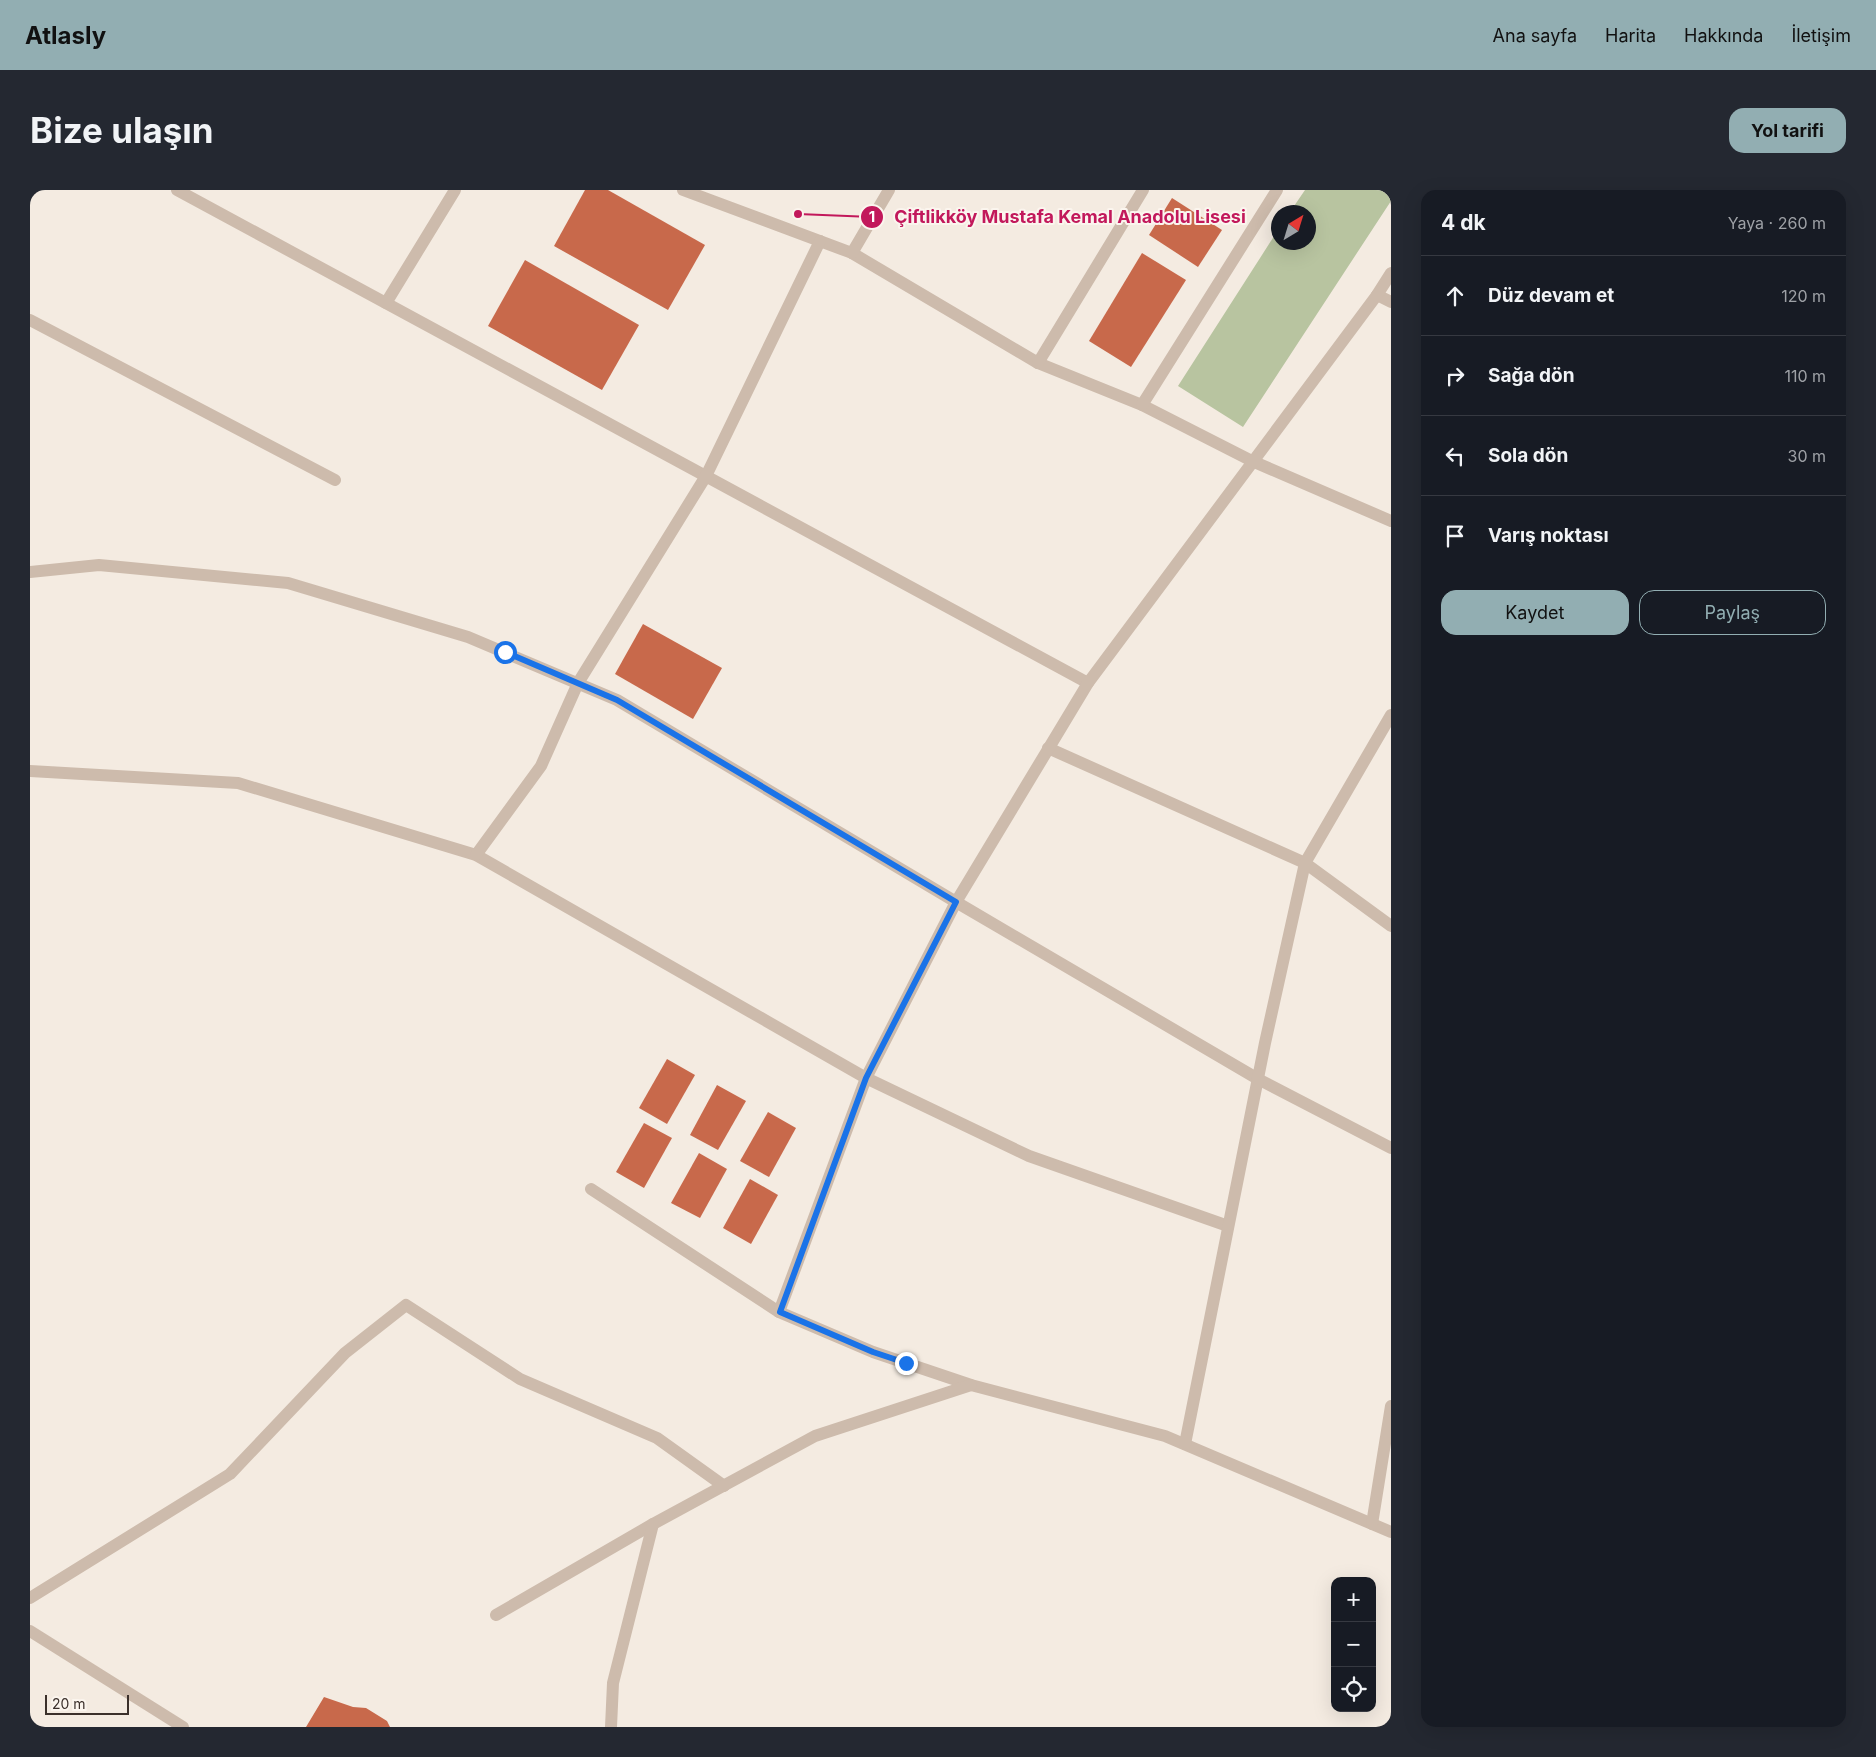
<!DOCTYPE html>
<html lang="tr">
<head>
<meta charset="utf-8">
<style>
	:root { --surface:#171b24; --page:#242831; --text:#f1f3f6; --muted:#9ea1a6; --line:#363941; --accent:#92aeb2 }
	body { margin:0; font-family:Inter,sans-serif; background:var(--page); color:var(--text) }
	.controls { position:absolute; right:15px; bottom:15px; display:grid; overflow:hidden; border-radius:10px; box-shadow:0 5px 20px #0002 }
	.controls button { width:45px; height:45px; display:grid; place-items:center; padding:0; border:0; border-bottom:1px solid var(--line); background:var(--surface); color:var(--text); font:25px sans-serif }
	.compass { position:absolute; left:1241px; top:15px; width:45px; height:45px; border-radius:50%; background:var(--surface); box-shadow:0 5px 20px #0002; rotate:38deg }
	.scale { position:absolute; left:15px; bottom:12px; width:84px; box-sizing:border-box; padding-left:5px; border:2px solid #3b302b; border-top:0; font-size:14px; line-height:18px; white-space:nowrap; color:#3b302b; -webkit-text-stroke:4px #fbf5ee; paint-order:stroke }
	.stop { position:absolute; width:15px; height:15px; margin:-11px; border:4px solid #1a73e8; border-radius:50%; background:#fff }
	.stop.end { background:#1a73e8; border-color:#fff; box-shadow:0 1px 5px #0008 }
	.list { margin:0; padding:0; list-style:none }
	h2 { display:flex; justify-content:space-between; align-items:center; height:65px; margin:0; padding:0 20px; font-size:21px }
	h2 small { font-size:16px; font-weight:400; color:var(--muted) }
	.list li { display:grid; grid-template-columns:32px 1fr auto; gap:15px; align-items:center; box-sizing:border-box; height:80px; padding:0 20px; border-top:1px solid var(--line) }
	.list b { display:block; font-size:19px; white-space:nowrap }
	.list em { font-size:16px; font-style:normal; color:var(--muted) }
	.actions { display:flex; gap:10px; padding:15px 20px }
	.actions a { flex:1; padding:11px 0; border:1px solid var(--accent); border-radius:15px; text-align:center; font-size:18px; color:var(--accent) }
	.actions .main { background:var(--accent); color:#111 }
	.icon { flex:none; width:28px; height:28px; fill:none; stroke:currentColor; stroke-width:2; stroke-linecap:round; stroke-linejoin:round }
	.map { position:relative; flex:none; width:1361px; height:1537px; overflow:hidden; border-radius:15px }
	header { display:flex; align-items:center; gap:30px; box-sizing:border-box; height:70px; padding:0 25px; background:var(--accent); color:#111 }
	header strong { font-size:24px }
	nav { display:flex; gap:28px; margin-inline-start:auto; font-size:18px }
	.intro { display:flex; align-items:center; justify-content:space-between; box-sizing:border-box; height:120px; padding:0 30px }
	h1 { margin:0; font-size:35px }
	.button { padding:12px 22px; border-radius:15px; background:var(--accent); color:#111; font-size:18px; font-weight:700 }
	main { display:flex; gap:30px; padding:0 30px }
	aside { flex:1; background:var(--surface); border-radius:15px; box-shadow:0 5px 20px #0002 }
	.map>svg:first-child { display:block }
</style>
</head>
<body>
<header>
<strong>Atlasly</strong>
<nav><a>Ana sayfa</a><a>Harita</a><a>Hakkında</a><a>İletişim</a></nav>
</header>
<div class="intro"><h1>Bize ulaşın</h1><a class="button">Yol tarifi</a></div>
<main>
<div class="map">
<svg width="1361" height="1537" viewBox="0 0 1361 1537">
	<rect width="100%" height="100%" fill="#f4ebe1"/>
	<path fill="#b8c4a0" d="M1275,0H1361V11L1213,237L1148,196L1248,40V52H1278V22H1260Z"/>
	<g fill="#c8694b">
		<path d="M555,0H578L675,55L638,120L524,56Z"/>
		<path d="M1142,8L1192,40L1168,77L1119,45Z"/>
		<path d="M1112,63L1156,90L1101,177L1059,151Z"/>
		<path d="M495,70L609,135L572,200L458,136Z"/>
		<path d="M613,434L692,478L663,529L585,484Z"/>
		<path d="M637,869L665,885L637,934L609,918Z"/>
		<path d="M687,895L716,911L688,960L660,945Z"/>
		<path d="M738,922L766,938L739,987L710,971Z"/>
		<path d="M614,933L642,948L614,998L586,982Z"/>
		<path d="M669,963L697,979L670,1028L641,1013Z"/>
		<path d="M720,989L748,1005L721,1054L693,1038Z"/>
		<path d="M294,1507L323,1517L336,1518L357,1531L360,1537H276Z"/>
	</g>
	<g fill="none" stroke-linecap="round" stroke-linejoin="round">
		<g stroke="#cdbbac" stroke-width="12">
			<path d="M147,0L1058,493"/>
			<path d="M653,0L822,63L1008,173L1112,215L1222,271L1361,331"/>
			<path d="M822,63L859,0"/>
			<path d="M1347,105L1361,112"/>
			<path d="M356,113L425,0"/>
			<path d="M0,130L305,290"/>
			<path d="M1008,173L1113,0"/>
			<path d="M1112,215L1247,0"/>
			<path d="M0,382L69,375L258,393L438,447L587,510L926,712L1228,889L1361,958"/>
			<path d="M1018,558L1275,673L1361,736"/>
			<path d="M0,581L208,593L446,665L836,888L999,966L1198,1036"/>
			<path d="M446,665L511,576L548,493L676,286L790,51"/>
			<path d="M561,999L749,1122L843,1162L941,1195L1135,1246L1361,1342"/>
			<path d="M749,1122L836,888L926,712L1058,493L1347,105L1361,83"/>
			<path d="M1155,1254L1235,853L1275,673L1361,525"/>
			<path d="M1342,1334L1361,1216"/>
			<path d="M0,1408L200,1284L315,1163L376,1115L490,1189L627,1248L694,1296"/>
			<path d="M466,1425L623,1334L785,1246L941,1195"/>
			<path d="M0,1441L153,1537"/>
			<path d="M581,1537L583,1493L623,1334"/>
		</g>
	</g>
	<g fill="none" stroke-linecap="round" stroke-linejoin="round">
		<path stroke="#1a73e8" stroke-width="6" d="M475,462L587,510L926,712L836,888L750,1122L843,1162L876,1173"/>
	</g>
	<path fill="none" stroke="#c2185b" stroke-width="2" d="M768 24L842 27"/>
	<g fill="#c2185b" stroke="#fbf5ee" stroke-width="2">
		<circle cx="768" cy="24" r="5"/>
		<circle cx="842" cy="27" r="12"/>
	</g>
	<g font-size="15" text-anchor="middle" font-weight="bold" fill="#fff">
		<text x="842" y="32">1</text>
	</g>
	<g font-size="18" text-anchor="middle" font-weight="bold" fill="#c2185b" stroke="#fbf5ee" stroke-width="4" stroke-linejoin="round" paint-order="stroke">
		<text x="1040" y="33">Çiftlikköy Mustafa Kemal Anadolu Lisesi</text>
	</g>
</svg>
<div class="controls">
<button>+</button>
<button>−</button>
<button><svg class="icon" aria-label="locate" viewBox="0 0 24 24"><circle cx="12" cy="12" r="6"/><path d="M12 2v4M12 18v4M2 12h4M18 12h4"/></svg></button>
</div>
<svg class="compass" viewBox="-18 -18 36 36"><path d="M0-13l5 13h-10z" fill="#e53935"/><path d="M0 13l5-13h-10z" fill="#9ea1a6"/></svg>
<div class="scale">20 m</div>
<div class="stop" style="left:475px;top:462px"></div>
<div class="stop end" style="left:876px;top:1173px"></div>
</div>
<aside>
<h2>4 dk<small>Yaya · 260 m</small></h2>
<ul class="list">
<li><svg class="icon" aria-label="ahead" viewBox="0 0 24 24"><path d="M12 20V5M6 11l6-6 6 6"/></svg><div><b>Düz devam et</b></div><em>120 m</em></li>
<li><svg class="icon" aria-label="right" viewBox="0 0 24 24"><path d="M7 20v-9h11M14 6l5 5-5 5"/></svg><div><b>Sağa dön</b></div><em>110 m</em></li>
<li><svg class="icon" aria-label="left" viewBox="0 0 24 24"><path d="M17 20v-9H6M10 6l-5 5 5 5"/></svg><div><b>Sola dön</b></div><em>30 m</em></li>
<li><svg class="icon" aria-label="arrive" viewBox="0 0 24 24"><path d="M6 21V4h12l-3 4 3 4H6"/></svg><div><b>Varış noktası</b></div></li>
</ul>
<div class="actions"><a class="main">Kaydet</a><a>Paylaş</a></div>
</aside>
</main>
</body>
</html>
